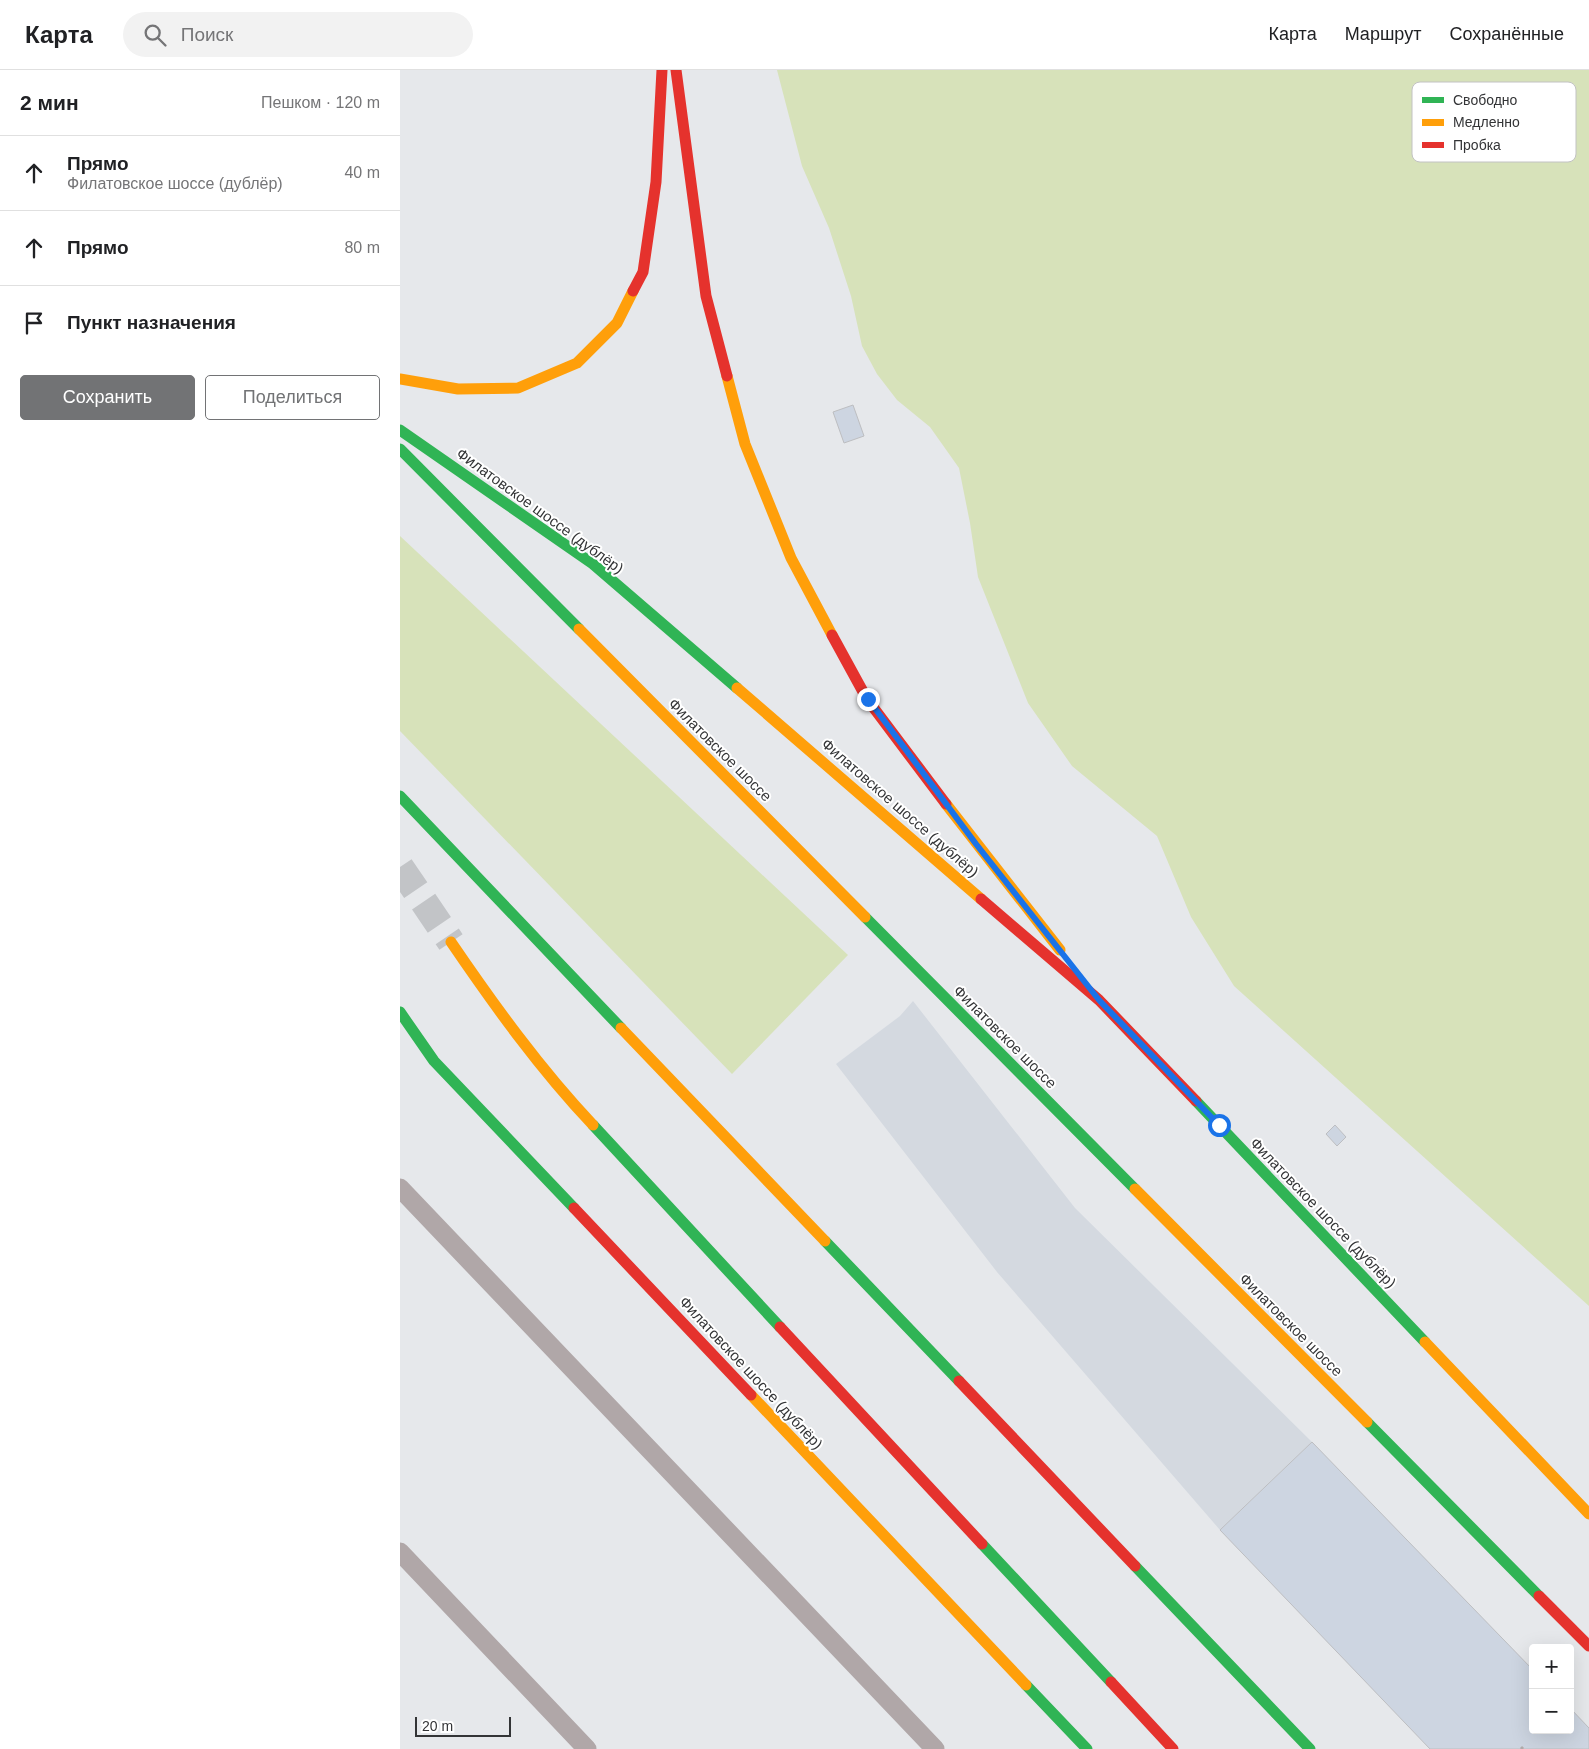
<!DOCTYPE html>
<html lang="ru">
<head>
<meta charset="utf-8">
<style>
	:root { --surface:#fff; --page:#f2f2f2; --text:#202124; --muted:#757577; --line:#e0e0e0; --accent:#727375 }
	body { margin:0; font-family:Helvetica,sans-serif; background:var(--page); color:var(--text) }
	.controls { position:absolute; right:15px; bottom:15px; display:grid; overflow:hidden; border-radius:5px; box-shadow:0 5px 20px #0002 }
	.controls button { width:45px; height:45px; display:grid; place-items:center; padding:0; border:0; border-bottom:1px solid var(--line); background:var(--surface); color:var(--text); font:25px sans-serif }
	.scale { position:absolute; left:15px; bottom:12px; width:96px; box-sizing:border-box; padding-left:5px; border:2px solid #333436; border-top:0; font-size:14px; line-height:18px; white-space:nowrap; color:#333436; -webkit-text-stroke:4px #fff; paint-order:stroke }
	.stop { position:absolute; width:15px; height:15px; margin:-11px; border:4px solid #1a73e8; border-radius:50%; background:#fff }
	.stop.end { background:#1a73e8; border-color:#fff; box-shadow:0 1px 5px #0008 }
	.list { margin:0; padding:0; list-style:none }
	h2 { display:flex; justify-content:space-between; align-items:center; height:65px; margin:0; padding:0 20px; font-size:21px }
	h2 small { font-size:16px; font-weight:400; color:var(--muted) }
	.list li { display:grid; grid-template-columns:32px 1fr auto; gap:15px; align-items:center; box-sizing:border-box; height:75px; padding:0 20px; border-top:1px solid var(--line) }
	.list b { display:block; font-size:19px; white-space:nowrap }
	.list p { margin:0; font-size:16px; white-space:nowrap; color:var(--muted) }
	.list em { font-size:16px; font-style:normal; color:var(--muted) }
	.actions { display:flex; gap:10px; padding:15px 20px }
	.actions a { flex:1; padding:11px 0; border:1px solid var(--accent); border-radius:5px; text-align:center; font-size:18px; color:var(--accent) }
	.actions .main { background:var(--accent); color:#fff }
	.icon { flex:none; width:28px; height:28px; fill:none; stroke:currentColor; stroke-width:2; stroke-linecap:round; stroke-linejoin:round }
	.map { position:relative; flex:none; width:1189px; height:1679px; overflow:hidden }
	header { display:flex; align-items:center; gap:30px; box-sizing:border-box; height:70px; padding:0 25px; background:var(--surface); border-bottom:1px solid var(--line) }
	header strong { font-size:24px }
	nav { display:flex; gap:28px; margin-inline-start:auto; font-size:18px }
	.search { width:350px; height:45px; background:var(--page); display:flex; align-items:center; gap:12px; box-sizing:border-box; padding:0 18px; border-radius:28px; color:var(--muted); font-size:19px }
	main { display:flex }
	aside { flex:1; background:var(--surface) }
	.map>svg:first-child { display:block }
</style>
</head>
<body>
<header>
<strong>Карта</strong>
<div class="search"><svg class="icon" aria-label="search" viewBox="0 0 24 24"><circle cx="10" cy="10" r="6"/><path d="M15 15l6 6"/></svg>Поиск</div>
<nav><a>Карта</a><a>Маршрут</a><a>Сохранённые</a></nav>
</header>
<main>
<aside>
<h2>2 мин<small>Пешком · 120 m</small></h2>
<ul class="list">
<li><svg class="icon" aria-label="ahead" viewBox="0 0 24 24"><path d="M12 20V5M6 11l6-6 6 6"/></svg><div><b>Прямо</b><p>Филатовское шоссе (дублёр)</p></div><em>40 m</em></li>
<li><svg class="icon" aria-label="ahead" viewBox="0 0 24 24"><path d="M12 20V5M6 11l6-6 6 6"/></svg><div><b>Прямо</b></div><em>80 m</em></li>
<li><svg class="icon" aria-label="arrive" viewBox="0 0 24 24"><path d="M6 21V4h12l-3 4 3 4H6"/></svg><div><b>Пункт назначения</b></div></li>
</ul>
<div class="actions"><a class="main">Сохранить</a><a>Поделиться</a></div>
</aside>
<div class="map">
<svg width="1189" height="1679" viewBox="0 0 1189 1679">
	<rect width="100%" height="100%" fill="#e6e8eb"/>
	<path fill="#d4d9e0" d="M513,931L675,1138L912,1372L820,1460L597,1202L436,994L500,946Z"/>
	<g fill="#d7e2ba">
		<path d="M377,0H1189V1236L834,916L791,847L757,766L672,696L628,633L578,507L570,453L559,398L530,357L497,330L477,304L462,276L451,226L429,158L402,96Z"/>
		<path d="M0,466L448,885L332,1004L0,661Z"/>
	</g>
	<g fill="#cdd5e1" stroke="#bdbec1">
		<path d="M453,335L464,366L444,373L433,342Z"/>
		<path d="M935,1055L946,1067L937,1076L926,1064Z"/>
		<path d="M912,1372L1133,1600V1660H1170V1638L1189,1658V1679H1030L820,1460Z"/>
	</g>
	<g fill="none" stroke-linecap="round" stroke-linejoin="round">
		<path stroke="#c2c4c7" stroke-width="28" stroke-dasharray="28 14" stroke-linecap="butt" d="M0,797L51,872"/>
		<path stroke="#b0abaa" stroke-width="3" stroke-dasharray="4 2.5" stroke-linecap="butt" d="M1121,1677L1123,1679"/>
		<g stroke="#b0a7a8" stroke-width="19">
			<path d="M0,1118L535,1679"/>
			<path d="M0,1482L187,1679"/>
		</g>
		<g stroke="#30b455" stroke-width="11">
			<path d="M0,360L193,494L337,618"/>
			<path d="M0,379L179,559"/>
			<path d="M0,726L221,958"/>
			<path d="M465,847L735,1119"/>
			<path d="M0,942L34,991L174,1138"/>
			<path d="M796,1031L1025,1272"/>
			<path d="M193,1055L380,1257"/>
			<path d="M425,1171L559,1311"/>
			<path d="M967,1352L1139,1526"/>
			<path d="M582,1474L711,1612"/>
			<path d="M735,1496L910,1679"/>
			<path d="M626,1615L687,1679"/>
		</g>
		<g stroke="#ff9f0a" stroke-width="11">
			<path d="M327,306L345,374L391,488L432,565"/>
			<path d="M0,309L58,319L118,318L177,293L217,253L233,221"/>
			<path d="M179,559L465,847"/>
			<path d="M337,618L581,829"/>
			<path d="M546,734L660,880"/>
			<path d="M51,872C94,935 140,999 193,1055"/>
			<path d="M221,958L425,1171"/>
			<path d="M735,1119L967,1352"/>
			<path d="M1025,1272L1189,1444"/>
			<path d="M351,1325L626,1615"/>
		</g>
		<g stroke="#e5322d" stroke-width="11">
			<path d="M276,0L306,226L327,306"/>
			<path d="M233,221L243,202L256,112L262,0"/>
			<path d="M432,565L467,629L546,734"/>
			<path d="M581,829L699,930L796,1031"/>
			<path d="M174,1138L351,1325"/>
			<path d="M380,1257L582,1474"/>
			<path d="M559,1311L735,1496"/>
			<path d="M1139,1526L1189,1576"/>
			<path d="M711,1612L773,1679"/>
		</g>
	</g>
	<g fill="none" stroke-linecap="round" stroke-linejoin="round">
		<path stroke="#1a73e8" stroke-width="6" d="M468,629L576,774L699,930L819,1055"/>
	</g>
	<g text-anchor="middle" stroke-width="4" stroke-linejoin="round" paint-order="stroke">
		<g font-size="15" fill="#333436" stroke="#fff">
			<text transform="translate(140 441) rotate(36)" y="5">Филатовское шоссе (дублёр)</text>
			<text transform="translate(320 680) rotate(45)" y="5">Филатовское шоссе</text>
			<text transform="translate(500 738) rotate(41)" y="5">Филатовское шоссе (дублёр)</text>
			<text transform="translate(605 967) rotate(45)" y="5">Филатовское шоссе</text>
			<text transform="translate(923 1143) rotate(46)" y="5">Филатовское шоссе (дублёр)</text>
			<text transform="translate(891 1255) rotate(45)" y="5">Филатовское шоссе</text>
			<text transform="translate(351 1303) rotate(47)" y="5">Филатовское шоссе (дублёр)</text>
		</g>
	</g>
	<rect x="1012" y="12" width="164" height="80" rx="8" fill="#fff" stroke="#c2c2c3" stroke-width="1"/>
	<rect x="1022" y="27" width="22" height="6" fill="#30b455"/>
	<rect x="1022" y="49" width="22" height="7" fill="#ff9f0a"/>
	<rect x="1022" y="72" width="22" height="6" fill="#e5322d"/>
	<g font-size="14" fill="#333436">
		<text x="1053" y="35">Свободно</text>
		<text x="1053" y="57">Медленно</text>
		<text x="1053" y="80">Пробка</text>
	</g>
</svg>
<div class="controls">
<button>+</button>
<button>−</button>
</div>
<div class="scale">20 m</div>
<div class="stop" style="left:819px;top:1055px"></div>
<div class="stop end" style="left:468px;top:629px"></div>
</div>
</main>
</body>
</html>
